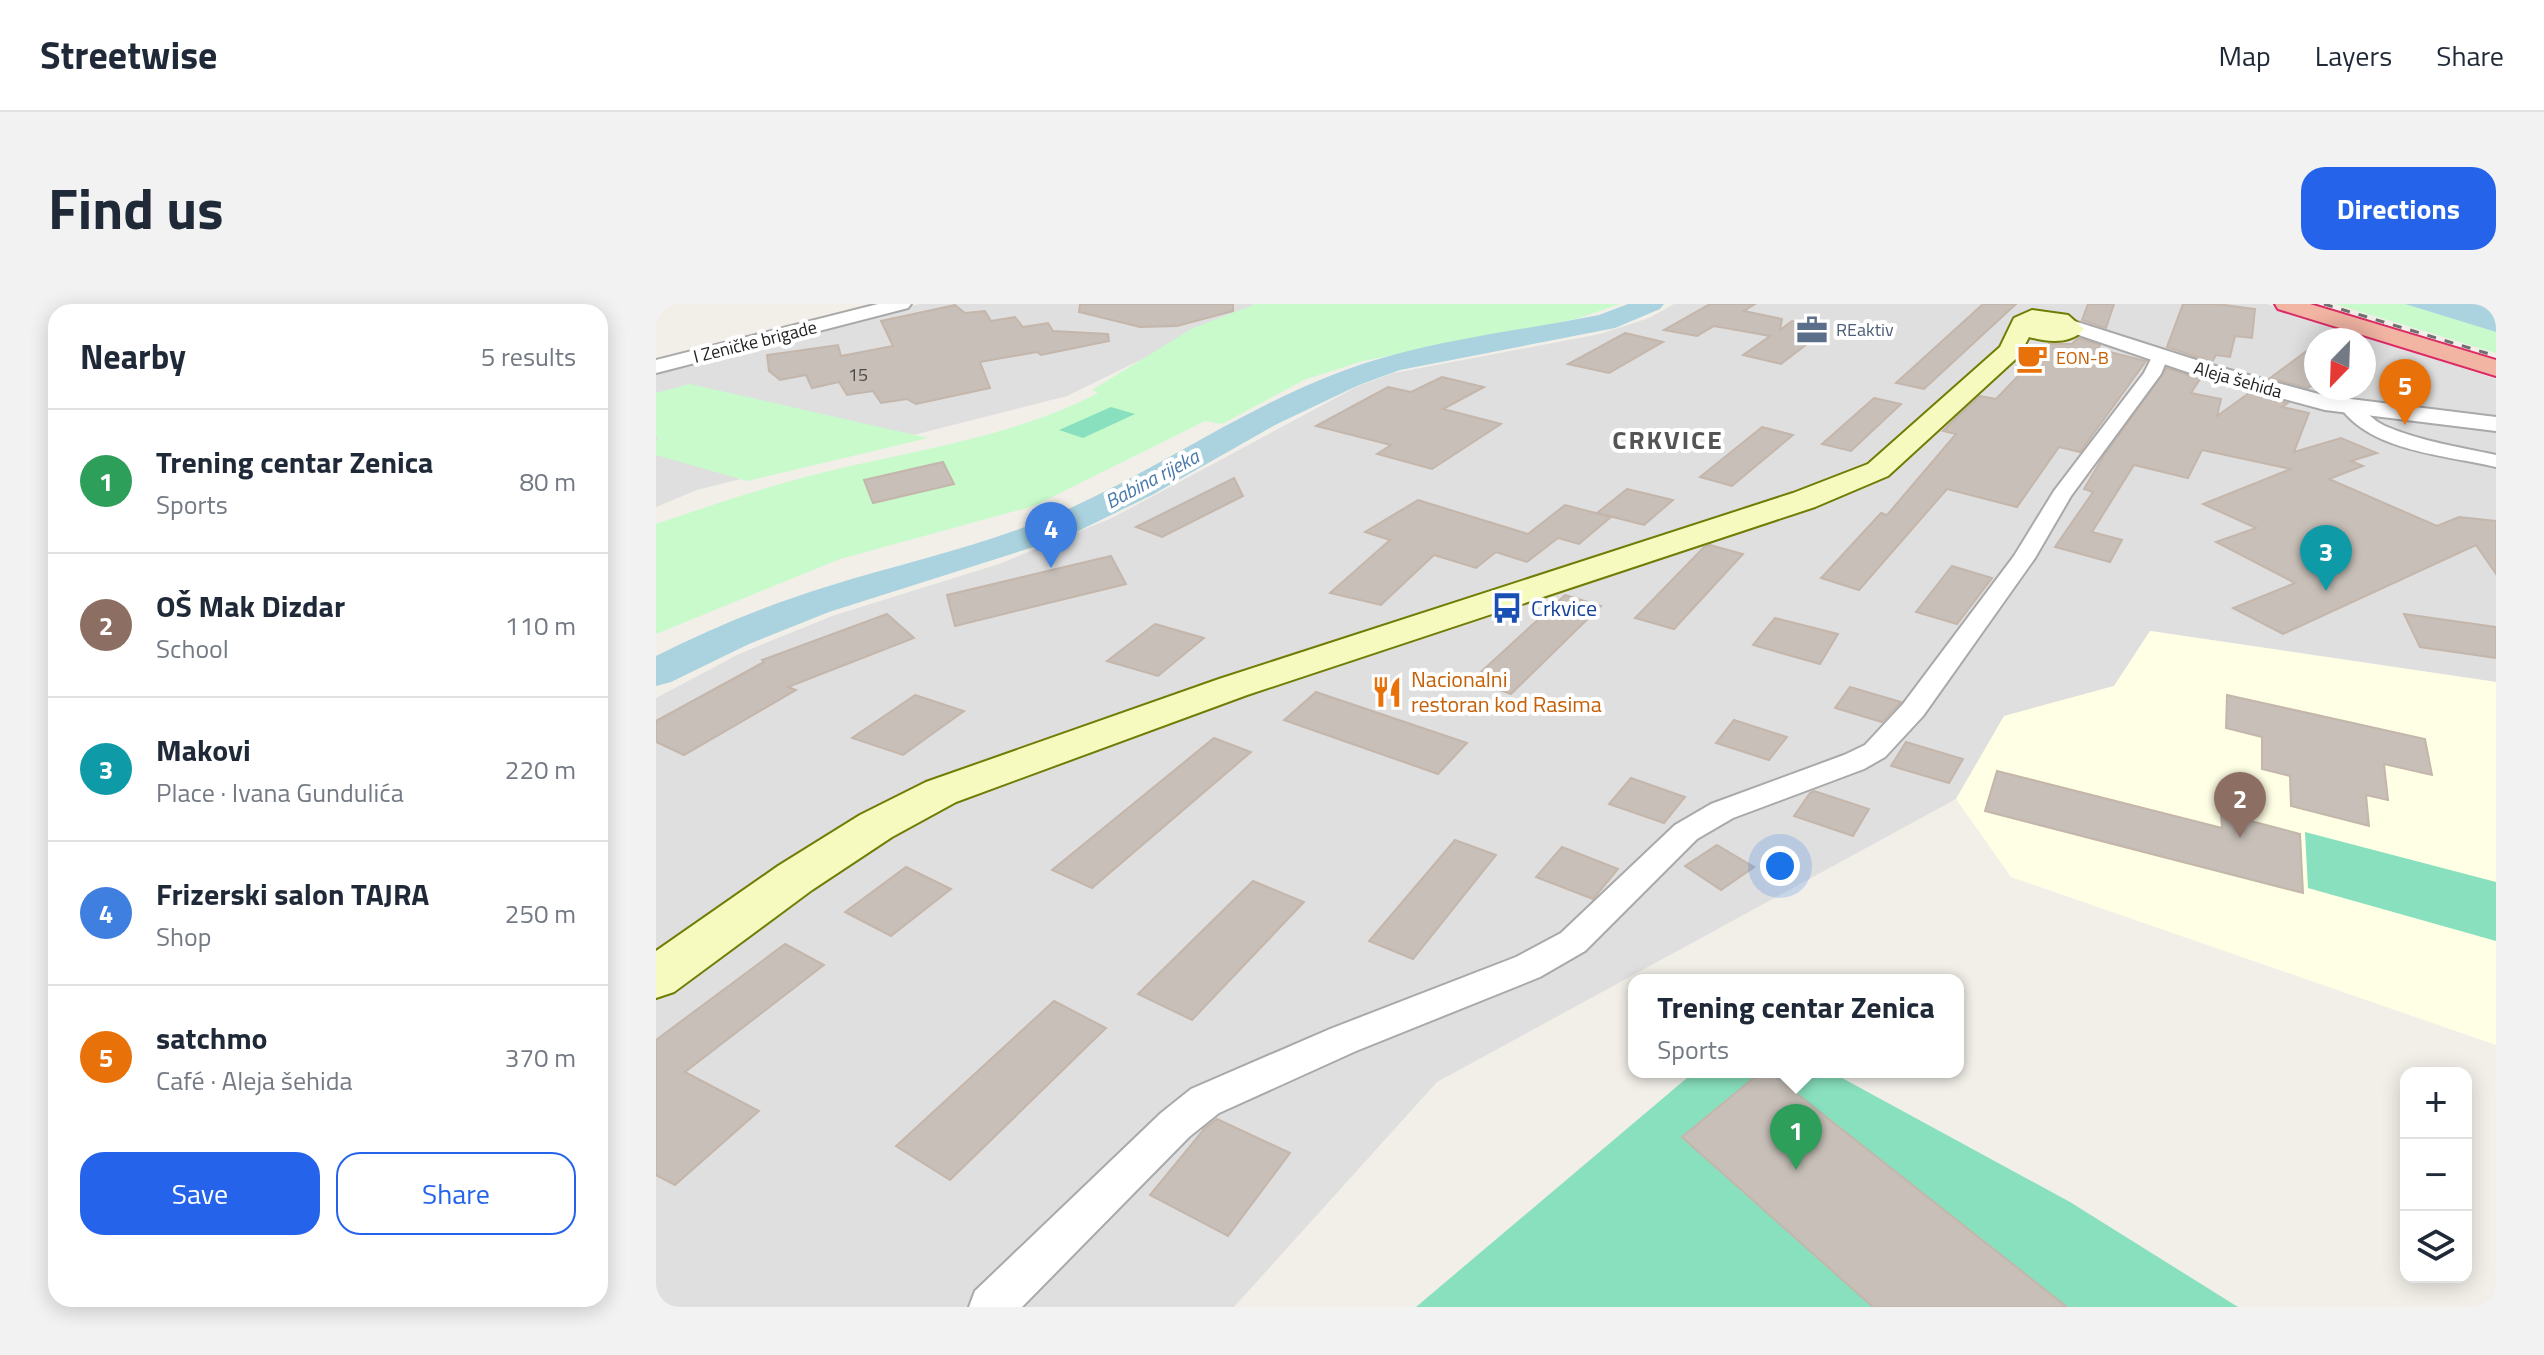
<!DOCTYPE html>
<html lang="en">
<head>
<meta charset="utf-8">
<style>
	:root { --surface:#fff; --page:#f2f2f3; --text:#1f2937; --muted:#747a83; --line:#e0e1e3; --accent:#2563eb }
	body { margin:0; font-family:"Titillium Web",sans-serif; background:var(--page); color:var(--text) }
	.controls { position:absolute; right:24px; bottom:24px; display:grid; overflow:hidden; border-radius:16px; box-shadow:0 4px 20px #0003 }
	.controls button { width:72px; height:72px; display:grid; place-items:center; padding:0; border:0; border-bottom:2px solid var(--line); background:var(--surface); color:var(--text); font:40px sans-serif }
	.compass { position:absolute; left:1648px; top:24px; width:72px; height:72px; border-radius:50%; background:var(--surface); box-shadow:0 4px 20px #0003; rotate:203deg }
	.you { position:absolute; left:1124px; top:562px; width:28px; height:28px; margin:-20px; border:6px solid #fff; border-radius:50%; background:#1a73e8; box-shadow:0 0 0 12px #1a73e833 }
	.badge { display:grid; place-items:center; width:52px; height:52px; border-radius:50%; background:var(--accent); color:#fff; font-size:26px; font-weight:700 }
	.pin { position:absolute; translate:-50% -66px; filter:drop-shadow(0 2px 4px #0008) }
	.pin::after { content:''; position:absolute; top:42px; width:28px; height:24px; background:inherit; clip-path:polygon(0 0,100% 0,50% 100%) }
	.popup { position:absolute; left:972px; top:670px; width:336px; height:104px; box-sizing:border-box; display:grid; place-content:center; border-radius:16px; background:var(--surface); filter:drop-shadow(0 2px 6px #0005); font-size:26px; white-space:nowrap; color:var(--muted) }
	.popup b { font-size:30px; color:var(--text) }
	.popup::after { content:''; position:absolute; left:50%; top:100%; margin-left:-16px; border:16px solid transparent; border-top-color:var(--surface) }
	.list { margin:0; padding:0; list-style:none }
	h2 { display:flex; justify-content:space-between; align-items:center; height:104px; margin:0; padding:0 32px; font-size:34px }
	h2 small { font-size:26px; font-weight:400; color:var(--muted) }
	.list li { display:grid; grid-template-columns:52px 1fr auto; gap:24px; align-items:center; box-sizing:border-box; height:144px; padding:0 32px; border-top:2px solid var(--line) }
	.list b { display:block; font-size:30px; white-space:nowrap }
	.list p { margin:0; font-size:26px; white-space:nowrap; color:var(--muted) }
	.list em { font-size:26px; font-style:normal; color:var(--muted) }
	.actions { display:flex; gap:16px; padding:24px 32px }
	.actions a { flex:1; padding:18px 0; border:2px solid var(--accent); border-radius:24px; text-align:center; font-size:28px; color:var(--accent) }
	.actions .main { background:var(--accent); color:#fff }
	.icon { flex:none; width:44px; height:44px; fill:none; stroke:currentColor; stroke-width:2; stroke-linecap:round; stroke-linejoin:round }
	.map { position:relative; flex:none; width:1840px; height:1003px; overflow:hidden; border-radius:24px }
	header { display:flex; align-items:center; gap:48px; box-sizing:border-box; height:112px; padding:0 40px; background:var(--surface); border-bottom:2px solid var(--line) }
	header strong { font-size:38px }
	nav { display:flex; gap:44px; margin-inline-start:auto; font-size:28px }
	.intro { display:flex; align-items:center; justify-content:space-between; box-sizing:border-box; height:192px; padding:0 48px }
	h1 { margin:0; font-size:56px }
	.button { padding:20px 36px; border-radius:24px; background:var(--accent); color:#fff; font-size:28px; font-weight:700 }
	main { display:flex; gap:48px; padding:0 48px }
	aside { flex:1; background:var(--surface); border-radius:24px; box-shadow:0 4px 20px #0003 }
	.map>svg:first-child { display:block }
</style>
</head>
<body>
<header>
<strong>Streetwise</strong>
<nav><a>Map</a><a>Layers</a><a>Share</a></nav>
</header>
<div class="intro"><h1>Find us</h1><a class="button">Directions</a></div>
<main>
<aside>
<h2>Nearby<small>5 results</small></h2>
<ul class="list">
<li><span class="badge" style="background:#2e9e5b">1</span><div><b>Trening centar Zenica</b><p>Sports</p></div><em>80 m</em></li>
<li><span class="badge" style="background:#8d6e63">2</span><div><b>OŠ Mak Dizdar</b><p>School</p></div><em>110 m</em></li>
<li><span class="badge" style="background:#0f9aa8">3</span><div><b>Makovi</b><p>Place · Ivana Gundulića</p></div><em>220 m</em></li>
<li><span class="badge" style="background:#3f7fe0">4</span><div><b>Frizerski salon TAJRA</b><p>Shop</p></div><em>250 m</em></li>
<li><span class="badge" style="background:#e8710a">5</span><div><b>satchmo</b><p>Café · Aleja šehida</p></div><em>370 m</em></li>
</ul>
<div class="actions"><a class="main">Save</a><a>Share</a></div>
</aside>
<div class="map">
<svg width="1840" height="1003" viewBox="0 0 1840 1003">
	<rect width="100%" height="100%" fill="#f2efe9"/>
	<g fill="#e0dfdf" fill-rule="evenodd">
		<path d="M263,0H599L411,92L41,186L0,203V70Z"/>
		<path d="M1018,0H1611L1840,75V378L1494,327L1458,382L1348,413L1300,495L781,778L578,1003H0V394L83,350L176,312L343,260L456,214L702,82L738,69L944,30L993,14ZM1660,36H1708V84H1660Z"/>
	</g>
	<path fill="#ffffe5" d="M1494,327L1840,378V741L1355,573L1300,495L1348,412L1458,382Z"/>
	<g fill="#c8facc">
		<path d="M600,0H964L920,15L707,57L648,76L566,120L549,117L378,202L184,255L0,330V220C56,201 112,182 169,168C261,146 357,133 442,89L436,86L537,24Z"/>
		<path d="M1679,0H1749L1840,28V49Z"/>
		<path d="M34,80L272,134L91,177L0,151V136L3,134L0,133V89Z"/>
	</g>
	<g fill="#88e0be">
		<path d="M455,103L479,110L427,134L403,126Z"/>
		<path d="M1649,528L1840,578V637L1652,584Z"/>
		<path d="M1038,768H1175L1414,898L1582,1003H760Z"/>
	</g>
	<path fill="#aad3df" d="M1749,0H1840V28Z"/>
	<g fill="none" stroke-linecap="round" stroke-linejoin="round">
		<path fill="#aad3df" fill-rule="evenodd" d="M972,0H1008L1004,5L959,24L744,66L703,81L619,121L496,191L412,232L173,308L93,340L15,378L0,382V352C56,324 114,300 173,282C244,260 318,244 387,216C490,174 580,107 684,68C766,37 857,28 943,11Z"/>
	</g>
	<g fill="#c7bfb8" stroke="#c4b6ab" stroke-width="2">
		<path d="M424,0H577V7L521,22L484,23L423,8Z"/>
		<path d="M1054,0H1099L1088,7L1126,15L1124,26L1136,17L1172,24L1125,60L1087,51L1114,32L1058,22L1041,32L1008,26Z"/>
		<path d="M1327,0H1360L1268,85L1240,79Z"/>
		<path d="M1432,0H1458L1450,24L1426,16Z"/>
		<path d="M1527,0H1561L1599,5L1596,34L1579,32L1574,53L1560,51L1556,58L1511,43Z"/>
		<path d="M299,1L309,9L329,7L335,17L359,13L367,23L392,19L397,27L452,30L453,37L385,51L381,48L324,58L334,84L260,100L251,95L225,99L217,87L191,91L183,78L156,84L150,71L124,76L113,67L111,51L182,41L185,52L237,42L225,17Z"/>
		<path d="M969,29L1007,38L953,69L912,60Z"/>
		<path d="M1422,34L1444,41L1442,45L1490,57L1424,148L1403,143L1361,203L1291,185L1203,286L1165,274L1225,209L1231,211L1300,130L1287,127L1302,112L1324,92L1340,95L1393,40H1416Z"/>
		<path d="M1660,40V79L1652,84L1614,74Z"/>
		<path d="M1511,64L1544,75L1535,89L1565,95L1561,112L1593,89L1632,99L1626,103L1653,109L1638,148L1685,134L1721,149L1695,157L1707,162L1673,175L1781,222L1803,213L1840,217V270L1820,241L1627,330L1577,304L1639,279L1560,238L1600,224L1547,200L1635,165L1546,146L1532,174L1478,161L1436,228L1466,236L1454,258L1399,243L1437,188L1428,185L1447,153Z"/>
		<path d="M786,73L828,83L787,105L845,120L776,165L721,150L735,141L660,122L732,83L755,88Z"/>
		<path d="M1218,94L1245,100L1195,147L1166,140Z"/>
		<path d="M1106,123L1137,131L1076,182L1044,173Z"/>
		<path d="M287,158L298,180L217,199L208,176Z"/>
		<path d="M578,174L587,192L506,233L480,223Z"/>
		<path d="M971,185L1017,196L988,221L941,209Z"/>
		<path d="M762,196L872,230L909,201L955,213L923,240L902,234L871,258L840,248L820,264L778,251L725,301L674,289L734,236L709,228Z"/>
		<path d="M1054,241L1087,250L1018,325L979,314L1048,243Z"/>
		<path d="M455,252L470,280L299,322L291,291Z"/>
		<path d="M1296,262L1336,274L1301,320L1260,308Z"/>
		<path d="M909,291L945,302L855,390L816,376Z"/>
		<path d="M231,310L258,334L132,383L140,386L28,451L0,438V417L108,358L106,356Z"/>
		<path d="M1748,310L1840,323V354L1764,343Z"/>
		<path d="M1119,314L1182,330L1164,360L1097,341Z"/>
		<path d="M499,320L548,334L502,372L451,357Z"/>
		<path d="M1194,383L1245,398L1226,418L1179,404Z"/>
		<path d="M660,388L811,439L782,470L628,416Z"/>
		<path d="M259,391L308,407L247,451L196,434Z"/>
		<path d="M1571,391L1769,435L1776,471L1728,460L1732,496L1710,491L1713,522L1635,502L1634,472L1606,465V433L1570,424Z"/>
		<path d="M1078,416L1131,433L1113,456L1060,439Z"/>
		<path d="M558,434L595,448L436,584L396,566Z"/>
		<path d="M1250,438L1307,455L1293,479L1235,462Z"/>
		<path d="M1341,467L1566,524L1565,509L1644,530L1647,589L1329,507Z"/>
		<path d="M975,474L1029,493L1008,519L953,500Z"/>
		<path d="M1158,487L1213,505L1197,532L1138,512L1154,489Z"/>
		<path d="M799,536L840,551L757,655L713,637Z"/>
		<path d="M1061,541L1098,563L1065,586L1029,562Z"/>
		<path d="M906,543L962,565L937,595L880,573Z"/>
		<path d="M250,563L295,585L235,632L189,608Z"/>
		<path d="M597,577L648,598L536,716L482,690Z"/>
		<path d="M129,640L168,661L29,768L103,807L19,881L0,871V736Z"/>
		<path d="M398,697L450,724L294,876L240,842Z"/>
		<path d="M1105,768H1113L1411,1003H1217L1026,833Z"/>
		<path d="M561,815L634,849L572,932L494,891L549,824Z"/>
	</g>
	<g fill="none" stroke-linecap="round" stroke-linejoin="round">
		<defs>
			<g id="minor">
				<path d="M1504,48L1512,53L1505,70L1415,192L1379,254L1267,412L1229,453L1208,465L1077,514L1041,535L929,647L884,673L700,747L563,809L533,833L366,1003H313L319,987L505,809L535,785L674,725L860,653L905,629L1019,521L1055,500L1188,451L1209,441L1247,400L1358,252L1398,187L1488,69L1498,49Z"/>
				<path d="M1693,98C1706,101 1715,116 1729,122C1764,137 1803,143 1840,151V163C1790,151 1716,148 1684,103Z"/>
			</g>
			<g id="tertiary">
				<path d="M222,0H255L252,4L0,69V56Z"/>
				<path d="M1415,16L1559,62L1670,92L1840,113V127L1669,106L1543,72L1408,26L1405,22L1408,18Z"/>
			</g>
			<path id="secondary" d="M1376,6L1412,11L1428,25C1415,41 1391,38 1373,33L1363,52L1232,172L1159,203L591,391L300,498L236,533L156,586L18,688L0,694V647L122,562L204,511L270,478L563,375L1137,189L1212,160L1344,43L1358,14Z"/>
			<path id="trunk" d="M1619,0H1654L1840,56V72L1622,5Z"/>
		</defs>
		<use href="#minor" stroke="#a9a9a9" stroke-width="4"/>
		<use href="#tertiary" stroke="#a9a9a9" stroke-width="4"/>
		<use href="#secondary" stroke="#707d05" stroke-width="4"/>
		<use href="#trunk" stroke="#dc2a67" stroke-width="4"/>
		<use href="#minor" fill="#fff" fill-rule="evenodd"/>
		<use href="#tertiary" fill="#fff" fill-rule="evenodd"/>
		<use href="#secondary" fill="#f7fabf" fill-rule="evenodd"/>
		<use href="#trunk" fill="#f2b4a3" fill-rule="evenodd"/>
		<path stroke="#707070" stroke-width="3" stroke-dasharray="9 9" stroke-linecap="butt" d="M1668,0L1840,52"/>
	</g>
	<defs>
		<symbol id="office-bare" viewBox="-9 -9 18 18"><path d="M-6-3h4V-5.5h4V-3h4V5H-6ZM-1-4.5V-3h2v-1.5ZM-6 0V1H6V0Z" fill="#5c6f8a" stroke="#fff" stroke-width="2.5" paint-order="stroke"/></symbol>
		<symbol id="cafe-bare" viewBox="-9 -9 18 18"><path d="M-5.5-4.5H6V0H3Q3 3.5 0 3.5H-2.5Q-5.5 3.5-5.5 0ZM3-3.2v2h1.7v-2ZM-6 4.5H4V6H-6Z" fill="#e8710a" stroke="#fff" stroke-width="2.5" paint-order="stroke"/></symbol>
		<symbol id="bus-bare" viewBox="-9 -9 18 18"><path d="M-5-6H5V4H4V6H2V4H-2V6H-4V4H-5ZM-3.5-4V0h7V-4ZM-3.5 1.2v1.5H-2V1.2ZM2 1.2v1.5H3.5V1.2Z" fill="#1a4fb4" stroke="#fff" stroke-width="2.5" paint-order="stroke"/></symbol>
		<symbol id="restaurant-bare" viewBox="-9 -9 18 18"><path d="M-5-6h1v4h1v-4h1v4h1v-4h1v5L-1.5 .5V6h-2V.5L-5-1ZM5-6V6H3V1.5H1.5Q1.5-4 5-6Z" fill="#e8710a" stroke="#fff" stroke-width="2.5" paint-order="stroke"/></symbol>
	</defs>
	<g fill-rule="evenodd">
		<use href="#office-bare" x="1134" y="4" width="44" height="44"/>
		<use href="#cafe-bare" x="1354" y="32" width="44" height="44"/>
		<use href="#bus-bare" x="829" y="282" width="44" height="44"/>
		<use href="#restaurant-bare" x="709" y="366" width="44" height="44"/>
	</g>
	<g text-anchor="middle" stroke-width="8" stroke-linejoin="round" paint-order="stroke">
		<g font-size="18" fill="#4e5e75" stroke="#fff" text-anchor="start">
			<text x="1180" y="32">REaktiv</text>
		</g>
		<g font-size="18" fill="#222" stroke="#fff">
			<text transform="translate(99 38) rotate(-14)" y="6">I Zeničke brigade</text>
			<text transform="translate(1582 76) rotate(16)" y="6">Aleja šehida</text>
		</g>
		<g font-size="18" fill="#c56008" stroke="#fff" text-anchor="start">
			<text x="1400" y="60">EON-B</text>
		</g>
		<g font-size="18" fill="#4b4948">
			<text x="202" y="77">15</text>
		</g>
		<g font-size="20" font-style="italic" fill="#4a7aab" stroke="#fff">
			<text transform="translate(496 175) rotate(-28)" y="7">Babina rijeka</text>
		</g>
		<g font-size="22" fill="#164399" stroke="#fff" text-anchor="start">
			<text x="875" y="312">Crkvice</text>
		</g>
		<g font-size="22" fill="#c56008" stroke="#fff" text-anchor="start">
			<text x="755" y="383">Nacionalni<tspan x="755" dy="25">restoran kod Rasima</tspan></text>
		</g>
		<g font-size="26" font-weight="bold" letter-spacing="2" fill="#555" stroke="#fff">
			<text x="1012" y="145">CRKVICE</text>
		</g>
	</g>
</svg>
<div class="controls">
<button>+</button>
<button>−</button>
<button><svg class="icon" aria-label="layers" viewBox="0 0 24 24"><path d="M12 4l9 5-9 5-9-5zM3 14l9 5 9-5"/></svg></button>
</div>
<svg class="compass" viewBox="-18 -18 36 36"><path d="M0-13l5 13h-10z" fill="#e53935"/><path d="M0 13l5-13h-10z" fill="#747a83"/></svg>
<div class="you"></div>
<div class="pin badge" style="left:1140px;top:866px;background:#2e9e5b">1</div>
<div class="popup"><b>Trening centar Zenica</b>Sports</div>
<div class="pin badge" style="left:1584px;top:534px;background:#8d6e63">2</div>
<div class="pin badge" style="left:1670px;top:287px;background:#0f9aa8">3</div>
<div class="pin badge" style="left:395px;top:264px;background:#3f7fe0">4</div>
<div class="pin badge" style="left:1749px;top:121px;background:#e8710a">5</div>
</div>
</main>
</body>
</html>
